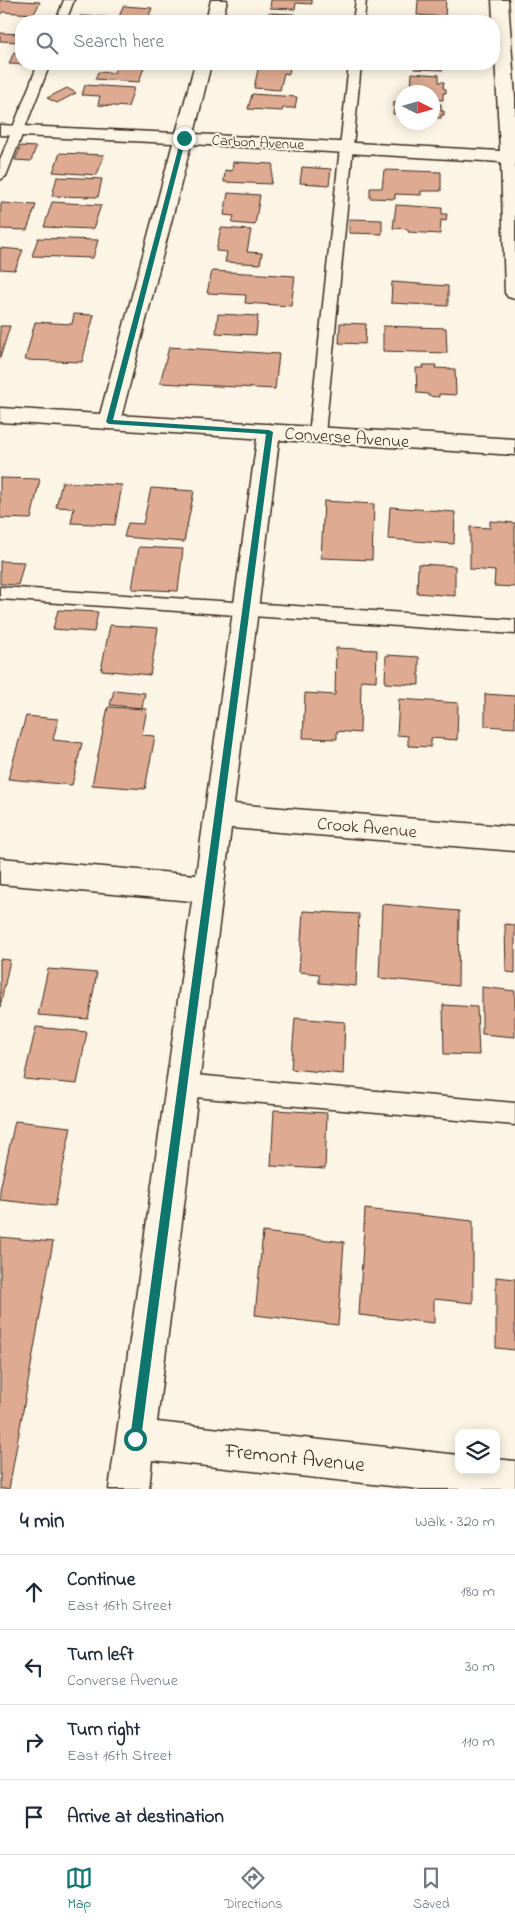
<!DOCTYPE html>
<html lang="en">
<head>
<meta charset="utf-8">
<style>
	:root { --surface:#fff; --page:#f2f2f3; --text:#1f2937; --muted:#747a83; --line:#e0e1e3; --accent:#0f766e }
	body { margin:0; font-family:"Indie Flower",sans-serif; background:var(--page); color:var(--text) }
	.controls { position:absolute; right:15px; bottom:15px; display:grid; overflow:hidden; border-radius:10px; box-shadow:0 2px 12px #0003 }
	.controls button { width:45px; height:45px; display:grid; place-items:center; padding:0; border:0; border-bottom:1px solid var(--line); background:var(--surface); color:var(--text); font:25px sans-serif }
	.compass { position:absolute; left:395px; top:85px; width:45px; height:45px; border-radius:50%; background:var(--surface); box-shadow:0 2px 12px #0003; rotate:95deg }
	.stop { position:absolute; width:15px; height:15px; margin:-11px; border:4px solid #0f766e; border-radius:50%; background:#fff }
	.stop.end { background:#0f766e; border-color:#fff; box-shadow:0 1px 5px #0008 }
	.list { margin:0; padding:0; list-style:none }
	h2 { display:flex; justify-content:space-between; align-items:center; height:65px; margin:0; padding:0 20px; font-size:21px }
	h2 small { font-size:16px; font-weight:400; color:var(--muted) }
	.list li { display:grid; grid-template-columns:32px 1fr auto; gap:15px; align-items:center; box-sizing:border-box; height:75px; padding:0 20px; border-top:1px solid var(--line) }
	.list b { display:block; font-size:19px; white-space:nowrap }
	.list p { margin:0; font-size:16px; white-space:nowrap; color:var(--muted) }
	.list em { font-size:16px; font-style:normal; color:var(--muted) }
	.icon { flex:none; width:28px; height:28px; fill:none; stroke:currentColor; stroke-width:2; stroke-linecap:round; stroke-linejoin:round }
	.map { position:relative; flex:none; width:515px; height:1489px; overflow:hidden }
	.search { position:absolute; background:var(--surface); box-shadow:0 2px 12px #0003; left:15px; right:15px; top:15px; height:55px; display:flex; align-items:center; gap:12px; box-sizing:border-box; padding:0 18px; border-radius:20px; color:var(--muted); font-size:19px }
	.sheet { height:365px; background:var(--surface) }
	nav { display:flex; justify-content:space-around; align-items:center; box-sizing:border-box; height:70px; border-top:1px solid var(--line); background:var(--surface); font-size:14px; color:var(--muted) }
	nav a { display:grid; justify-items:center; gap:2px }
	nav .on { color:var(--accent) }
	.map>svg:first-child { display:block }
</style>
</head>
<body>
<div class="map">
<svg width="515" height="1489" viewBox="0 0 515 1489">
	<rect width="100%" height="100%" fill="#fcf5e5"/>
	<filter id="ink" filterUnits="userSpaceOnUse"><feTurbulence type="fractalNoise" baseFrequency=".02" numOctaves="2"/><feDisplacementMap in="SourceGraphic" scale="10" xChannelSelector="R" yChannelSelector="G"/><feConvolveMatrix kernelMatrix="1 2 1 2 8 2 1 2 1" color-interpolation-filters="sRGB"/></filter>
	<g filter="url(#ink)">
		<g fill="#deab92" stroke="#3b2a1e">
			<path d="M0,0H6L40,2L34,14L2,12L0,15Z"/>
			<path d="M271,0H312V4L296,3L295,9L270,8Z"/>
			<path d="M418,0H446L445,17L417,15Z"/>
			<path d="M123,6L152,8L147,21L118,20Z"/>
			<path d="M268,13L294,14L293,21H266Z"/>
			<path d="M80,16L108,17L106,21H77Z"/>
			<path d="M0,33L21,34V42L0,41Z"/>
			<path d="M14,52L21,53V64H36L35,65L9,64Z"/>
			<path d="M117,64H145L139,82L95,79L98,72L114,73Z"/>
			<path d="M414,64H443V70L414,69Z"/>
			<path d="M259,65L290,67L289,74L284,73L280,90L254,88Z"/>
			<path d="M412,73L439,75V82H444L443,88L446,89V93H443V100L432,99V92H411Z"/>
			<path d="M85,85L134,88L128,107L98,105L100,96L82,95Z"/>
			<path d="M67,88L76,93L57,103L47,98Z"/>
			<path d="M252,94L297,97L295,108H283L282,111L248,109Z"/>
			<path d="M394,102L402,103V114H393Z"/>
			<path d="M432,104H441V111H444V115H441V118H432Z"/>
			<path d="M21,146L36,147L31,161L15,160Z"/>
			<path d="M60,153L104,155L97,175L53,172Z"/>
			<path d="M233,162L273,164L271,184L224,182L225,170L232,171Z"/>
			<path d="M302,167L331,169L329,185L300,183Z"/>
			<path d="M384,170L441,172V191H421V195L395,194V199L370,198V188H382Z"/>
			<path d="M57,177L102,179L98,197L52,196Z"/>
			<path d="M228,193L260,195L255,225L232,223L234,216L224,215Z"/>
			<path d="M52,202L101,205L93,229L44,227Z"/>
			<path d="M1,203L36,205L27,230L0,229Z"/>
			<path d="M396,205L442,208V214H447L446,221L441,220L440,234L408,232V229L393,228Z"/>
			<path d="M349,219L382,220V234L349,233Z"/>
			<path d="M221,228L251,230L247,252L262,253L260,264L225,262L227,252L216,251Z"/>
			<path d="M38,238L98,240L93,258L32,256Z"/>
			<path d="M0,248L23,250L15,270L0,269Z"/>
			<path d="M212,271L295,276L291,306L245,303L246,295L207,293Z"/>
			<path d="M392,282L448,286V306L391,303Z"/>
			<path d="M74,314L94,315L82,362L25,360L35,322L72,324Z"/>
			<path d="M218,314L258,316L256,335L216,333Z"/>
			<path d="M340,323L366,324L365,344L339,343Z"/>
			<path d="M0,326H10L0,358Z"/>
			<path d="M383,326L446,328L447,353L383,351Z"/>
			<path d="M169,347L279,354L275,389L160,383Z"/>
			<path d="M423,365H436L435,368L455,369L456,395L439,394V397L428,396V394L417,393L416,368H424Z"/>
			<path d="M0,478L40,479L31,519L0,518Z"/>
			<path d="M62,482L122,485L115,525L71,523L74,508L56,507Z"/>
			<path d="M151,488L194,491L184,542L124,537L128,523L143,524Z"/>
			<path d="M324,501L374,504L372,560L321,558Z"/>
			<path d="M390,507L455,512L454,544L388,539Z"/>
			<path d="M490,521L515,523V587L494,586L495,571L470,569V527L490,528Z"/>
			<path d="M139,547L183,549L178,591L132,589Z"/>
			<path d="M0,561L24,562L18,585L0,584Z"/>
			<path d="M418,564L455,566V596L417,593Z"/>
			<path d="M58,610L98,612L94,632L53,629Z"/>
			<path d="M110,625L158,628L150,675L101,670Z"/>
			<path d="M336,648L377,650L376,681L361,680L360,733L337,731V739L303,738L305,693L335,695Z"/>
			<path d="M386,655L419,657V685L385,683Z"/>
			<path d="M114,690L145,693L142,708L110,705Z"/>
			<path d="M485,694L515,696V728L485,726Z"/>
			<path d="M399,699L458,703L457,740L431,738V747L408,746V736L397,735Z"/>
			<path d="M108,707L147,709L142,735L155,736L145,789L92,785Z"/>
			<path d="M26,716L58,719L53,740L82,743L72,785L8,779Z"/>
			<path d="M382,904L459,911L458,986L379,978Z"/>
			<path d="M303,911L359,914L356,986L319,983V974L299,972Z"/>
			<path d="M505,924L515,925V973L506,972Z"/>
			<path d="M0,959L10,960L0,1007Z"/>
			<path d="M48,969L97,973L88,1019L38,1015Z"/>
			<path d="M482,987L515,991V1037L482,1034Z"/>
			<path d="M443,1005L477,1007L479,1055L444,1054Z"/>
			<path d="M295,1018L345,1022L343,1074L291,1069Z"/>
			<path d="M36,1027L87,1032L77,1084L24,1079Z"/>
			<path d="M274,1110L327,1113L325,1169L271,1166Z"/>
			<path d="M15,1121L71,1127L55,1206L0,1200V1190Z"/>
			<path d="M365,1209L473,1221V1303L434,1299V1323L359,1315Z"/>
			<path d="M263,1232L344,1242L338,1325L255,1315Z"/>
			<path d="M0,1237L53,1242L9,1489H0Z"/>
			<path d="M496,1277L515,1279V1350L496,1348Z"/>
		</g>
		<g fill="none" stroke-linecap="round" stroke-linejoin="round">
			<defs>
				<g id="lane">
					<path d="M64,0H74L66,21H56Z"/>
					<path d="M356,0H366L364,21H353Z"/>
					<path d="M38,64H50L6,176L0,180V160Z"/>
					<path d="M349,64H361L325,434L322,438L317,439L312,438L309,434Z"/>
					<path d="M0,587L515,620V634L0,599Z"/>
					<path d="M183,1074L515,1103V1125L183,1096L175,1093L172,1085L175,1077Z"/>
				</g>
				<g id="street">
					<path d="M211,0H227L222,21H206Z"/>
					<path d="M492,0H508L515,98V299L508,297L505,293L501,162L191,144L120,422L117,427L109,429L101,427L98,422L173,143L0,135V125L176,133L195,64H211L194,134L500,151Z"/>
					<path d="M269,424L277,427L280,432L234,804L515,827V851L231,828L157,1422L459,1455V1470H496V1459L515,1461V1489H419L152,1460L149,1489H109L192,901L0,884V858L196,875L258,432L261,427Z"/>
				</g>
				<path id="secondary" d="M0,408L515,439V455L0,422Z"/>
			</defs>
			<use href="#lane" stroke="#3b2a1e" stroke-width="3"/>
			<use href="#street" stroke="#3b2a1e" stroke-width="3"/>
			<use href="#secondary" stroke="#3b2a1e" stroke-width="3"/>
			<use href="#lane" fill="#fcf5e5" fill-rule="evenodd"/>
			<use href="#street" fill="#fcf5e5" fill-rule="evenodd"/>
			<use href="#secondary" fill="#fcf5e5" fill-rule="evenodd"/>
		</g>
	</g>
	<path fill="#0f766e" d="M184,136L186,138L113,420L269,430L273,432L141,1439L139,1443L135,1445L131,1443L130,1439L266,434L109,424L106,422L181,138Z"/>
	<g text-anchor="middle" stroke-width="4" stroke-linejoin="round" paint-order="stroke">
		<g font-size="15" fill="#3b2a1e" stroke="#fcf5e5">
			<text transform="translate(258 142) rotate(3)" y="5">Carbon Avenue</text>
		</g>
		<g font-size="18" fill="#3b2a1e" stroke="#fcf5e5">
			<text transform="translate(347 437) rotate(4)" y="6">Converse Avenue</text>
			<text transform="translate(367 827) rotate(5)" y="6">Crook Avenue</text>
		</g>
		<g font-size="21" fill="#3b2a1e" stroke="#fcf5e5">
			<text transform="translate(295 1457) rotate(6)" y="7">Fremont Avenue</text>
		</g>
	</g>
</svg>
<div class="controls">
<button><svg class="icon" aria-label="layers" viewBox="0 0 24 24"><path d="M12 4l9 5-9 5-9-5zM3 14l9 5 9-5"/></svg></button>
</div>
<svg class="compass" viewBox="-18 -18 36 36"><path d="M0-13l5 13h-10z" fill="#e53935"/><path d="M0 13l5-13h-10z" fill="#747a83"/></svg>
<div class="stop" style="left:135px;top:1439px"></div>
<div class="stop end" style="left:184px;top:138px"></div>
<div class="search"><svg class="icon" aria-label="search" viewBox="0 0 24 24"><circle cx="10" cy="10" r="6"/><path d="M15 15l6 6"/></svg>Search here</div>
</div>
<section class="sheet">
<h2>4 min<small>Walk · 320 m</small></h2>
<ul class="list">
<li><svg class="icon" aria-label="ahead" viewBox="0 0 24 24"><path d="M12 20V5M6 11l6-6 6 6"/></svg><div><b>Continue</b><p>East 16th Street</p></div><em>180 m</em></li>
<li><svg class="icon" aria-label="left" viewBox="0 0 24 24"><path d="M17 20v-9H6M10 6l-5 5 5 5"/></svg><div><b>Turn left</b><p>Converse Avenue</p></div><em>30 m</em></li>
<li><svg class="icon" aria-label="right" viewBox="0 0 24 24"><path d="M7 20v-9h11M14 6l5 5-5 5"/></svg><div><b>Turn right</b><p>East 16th Street</p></div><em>110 m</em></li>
<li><svg class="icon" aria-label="arrive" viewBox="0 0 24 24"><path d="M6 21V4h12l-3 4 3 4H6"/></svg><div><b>Arrive at destination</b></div></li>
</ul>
</section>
<nav>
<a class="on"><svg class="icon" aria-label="map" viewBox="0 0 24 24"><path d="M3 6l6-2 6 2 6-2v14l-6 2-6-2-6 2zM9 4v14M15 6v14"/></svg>Map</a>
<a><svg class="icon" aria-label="directions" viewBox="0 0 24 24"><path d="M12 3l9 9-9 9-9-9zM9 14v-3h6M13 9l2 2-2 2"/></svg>Directions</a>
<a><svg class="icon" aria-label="saved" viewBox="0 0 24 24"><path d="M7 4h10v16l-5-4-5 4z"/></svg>Saved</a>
</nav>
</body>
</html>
